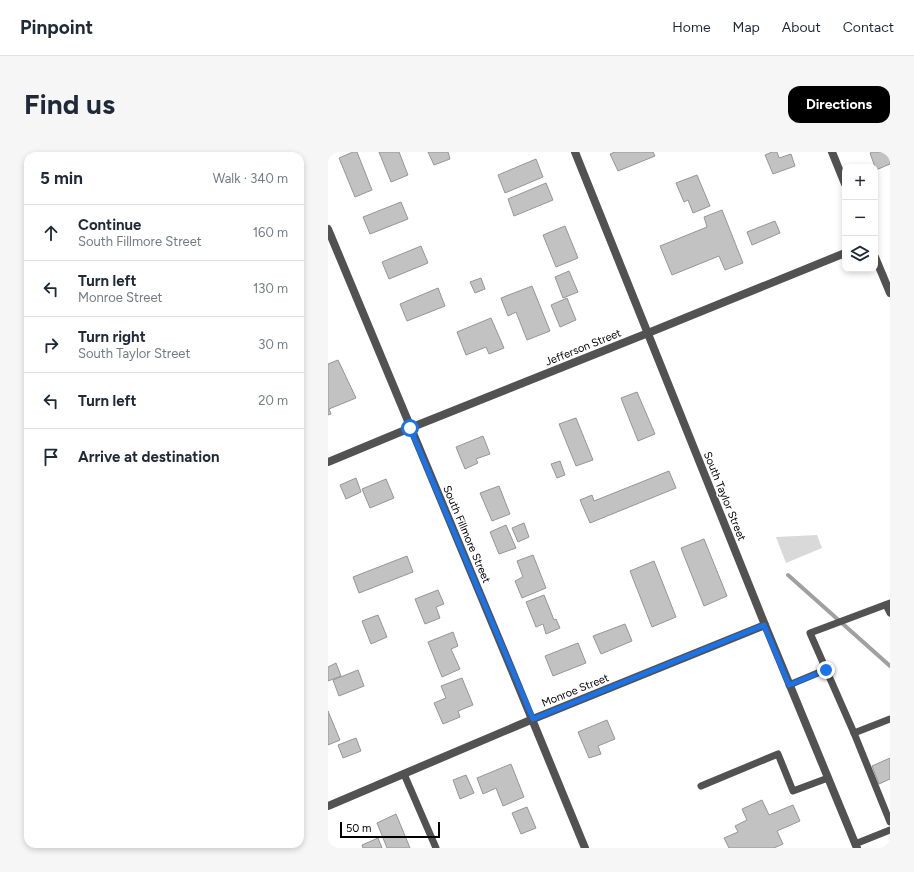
<!DOCTYPE html>
<html lang="en">
<head>
<meta charset="utf-8">
<style>
	:root { --surface:#fff; --page:#f6f6f7; --text:#1f2937; --muted:#747a83; --line:#e0e1e3; --accent:#000 }
	body { margin:0; font-family:Figtree,sans-serif; background:var(--page); color:var(--text) }
	.controls { position:absolute; right:12px; top:12px; display:grid; overflow:hidden; border-radius:8px; box-shadow:0 2px 6px #0003 }
	.controls button { width:36px; height:36px; display:grid; place-items:center; padding:0; border:0; border-bottom:1px solid var(--line); background:var(--surface); color:var(--text); font:20px sans-serif }
	.scale { position:absolute; left:12px; bottom:10px; width:100px; box-sizing:border-box; padding-left:4px; border:2px solid #000; border-top:0; font-size:11px; line-height:14px; white-space:nowrap; color:#000; -webkit-text-stroke:3px #fff; paint-order:stroke }
	.stop { position:absolute; width:12px; height:12px; margin:-9px; border:3px solid #1a73e8; border-radius:50%; background:#fff }
	.stop.end { background:#1a73e8; border-color:#fff; box-shadow:0 1px 4px #0008 }
	.list { margin:0; padding:0; list-style:none }
	h2 { display:flex; justify-content:space-between; align-items:center; height:52px; margin:0; padding:0 16px; font-size:17px }
	h2 small { font-size:13px; font-weight:400; color:var(--muted) }
	.list li { display:grid; grid-template-columns:26px 1fr auto; gap:12px; align-items:center; box-sizing:border-box; height:56px; padding:0 16px; border-top:1px solid var(--line) }
	.list b { display:block; font-size:15px; white-space:nowrap }
	.list p { margin:0; font-size:13px; white-space:nowrap; color:var(--muted) }
	.list em { font-size:13px; font-style:normal; color:var(--muted) }
	.icon { flex:none; width:22px; height:22px; fill:none; stroke:currentColor; stroke-width:2; stroke-linecap:round; stroke-linejoin:round }
	.map { position:relative; flex:none; width:562px; height:696px; overflow:hidden; border-radius:12px }
	header { display:flex; align-items:center; gap:24px; box-sizing:border-box; height:56px; padding:0 20px; background:var(--surface); border-bottom:1px solid var(--line) }
	header strong { font-size:19px }
	nav { display:flex; gap:22px; margin-inline-start:auto; font-size:14px }
	.intro { display:flex; align-items:center; justify-content:space-between; box-sizing:border-box; height:96px; padding:0 24px }
	h1 { margin:0; font-size:28px }
	.button { padding:10px 18px; border-radius:12px; background:var(--accent); color:#fff; font-size:14px; font-weight:700 }
	main { display:flex; gap:24px; padding:0 24px }
	aside { flex:1; background:var(--surface); border-radius:12px; box-shadow:0 2px 6px #0003 }
	.map>svg:first-child { display:block }
</style>
</head>
<body>
<header>
<strong>Pinpoint</strong>
<nav><a>Home</a><a>Map</a><a>About</a><a>Contact</a></nav>
</header>
<div class="intro"><h1>Find us</h1><a class="button">Directions</a></div>
<main>
<aside>
<h2>5 min<small>Walk · 340 m</small></h2>
<ul class="list">
<li><svg class="icon" aria-label="ahead" viewBox="0 0 24 24"><path d="M12 20V5M6 11l6-6 6 6"/></svg><div><b>Continue</b><p>South Fillmore Street</p></div><em>160 m</em></li>
<li><svg class="icon" aria-label="left" viewBox="0 0 24 24"><path d="M17 20v-9H6M10 6l-5 5 5 5"/></svg><div><b>Turn left</b><p>Monroe Street</p></div><em>130 m</em></li>
<li><svg class="icon" aria-label="right" viewBox="0 0 24 24"><path d="M7 20v-9h11M14 6l5 5-5 5"/></svg><div><b>Turn right</b><p>South Taylor Street</p></div><em>30 m</em></li>
<li><svg class="icon" aria-label="left" viewBox="0 0 24 24"><path d="M17 20v-9H6M10 6l-5 5 5 5"/></svg><div><b>Turn left</b></div><em>20 m</em></li>
<li><svg class="icon" aria-label="arrive" viewBox="0 0 24 24"><path d="M6 21V4h12l-3 4 3 4H6"/></svg><div><b>Arrive at destination</b></div></li>
</ul>
</aside>
<div class="map">
<svg width="562" height="696" viewBox="0 0 562 696">
	<rect width="100%" height="100%" fill="#fff"/>
	<path fill="#d9d9d9" d="M489,383L494,396L458,411L448,385Z"/>
	<g fill="none" stroke-linecap="round" stroke-linejoin="round">
		<path stroke="#a0a0a0" stroke-width="4" d="M460,423L562,514"/>
	</g>
	<g fill="#c2c2c2" stroke="#969696">
		<path d="M25,0H29L44,38L27,45L11,6Z"/>
		<path d="M51,0H71L80,23L63,30Z"/>
		<path d="M100,0H120L122,7L106,13Z"/>
		<path d="M287,0H325L327,4L290,19L282,2Z"/>
		<path d="M444,0H449L451,6L463,2L467,14L445,22L437,3Z"/>
		<path d="M544,0H562V12L548,18L542,1Z"/>
		<path d="M208,7L215,25L177,41L170,23Z"/>
		<path d="M369,23L382,54L365,61L360,48L356,50L348,31Z"/>
		<path d="M218,31L225,48L186,64L180,47Z"/>
		<path d="M73,50L80,67L42,82L35,65Z"/>
		<path d="M394,58L415,111L397,118L391,104L344,123L332,94L379,75L376,65Z"/>
		<path d="M447,69L452,81L424,93L419,80Z"/>
		<path d="M237,74L250,106L228,115L215,83Z"/>
		<path d="M93,94L100,111L61,127L54,110Z"/>
		<path d="M241,119L250,140L235,146L227,125Z"/>
		<path d="M153,126L157,137L147,141L142,130Z"/>
		<path d="M204,134L222,179L199,188L188,160L180,164L173,146Z"/>
		<path d="M110,136L117,154L79,169L72,152Z"/>
		<path d="M239,146L248,168L232,175L223,153Z"/>
		<path d="M163,166L176,196L161,202L158,195L138,203L129,180Z"/>
		<path d="M10,208L28,246L1,257L3,262L0,263V212Z"/>
		<path d="M309,240L327,282L310,289L293,246Z"/>
		<path d="M248,266L265,308L248,314L231,272Z"/>
		<path d="M155,284L162,302L148,307L150,311L137,317L128,295Z"/>
		<path d="M232,309L237,323L229,326L223,312Z"/>
		<path d="M341,319L348,336L262,371L252,348L264,343L266,349Z"/>
		<path d="M28,326L33,340L18,347L12,333Z"/>
		<path d="M58,327L66,346L42,356L34,337Z"/>
		<path d="M171,334L182,362L164,369L152,341Z"/>
		<path d="M196,371L201,385L190,390L184,376Z"/>
		<path d="M178,373L188,396L171,402L162,380Z"/>
		<path d="M376,387L399,444L376,454L353,396Z"/>
		<path d="M205,403L218,436L194,446L187,429L195,425L189,409Z"/>
		<path d="M79,404L85,420L31,441L25,425Z"/>
		<path d="M326,409L348,465L324,475L302,419Z"/>
		<path d="M110,438L116,452L108,455L112,466L97,472L87,447Z"/>
		<path d="M216,443L226,468L228,467L232,476L218,482L215,472L208,475L198,450Z"/>
		<path d="M50,463L59,485L43,492L34,469Z"/>
		<path d="M297,472L304,489L273,502L265,484Z"/>
		<path d="M125,480L130,494L123,497L132,517L114,525L100,490Z"/>
		<path d="M250,491L258,511L225,524L217,504Z"/>
		<path d="M8,511L13,524L0,529V515Z"/>
		<path d="M30,518L36,534L11,544L5,528Z"/>
		<path d="M134,526L145,553L130,559L132,565L115,572L106,551L118,546L113,534Z"/>
		<path d="M0,559L12,588L0,593Z"/>
		<path d="M279,568L287,587L270,594L273,602L261,606L250,580Z"/>
		<path d="M28,586L33,599L15,606L10,593Z"/>
		<path d="M562,606V627L551,632L544,614Z"/>
		<path d="M183,612L196,645L175,654L168,636L155,642L149,626Z"/>
		<path d="M138,623L146,641L132,647L125,628Z"/>
		<path d="M434,648L441,663L465,653L472,669L449,679L455,692L446,696H401L396,686L410,680L407,674L419,668L414,657Z"/>
		<path d="M199,655L208,676L193,682L184,661Z"/>
		<path d="M68,662L82,696H59L49,671Z"/>
		<path d="M50,686L54,696H35L34,693Z"/>
	</g>
	<g fill="none" stroke-linecap="round" stroke-linejoin="round">
		<g stroke="#525252" stroke-width="7">
			<path d="M558,453L562,461"/>
			<path d="M461,533L497,518"/>
			<path d="M562,567L526,581L562,670"/>
			<path d="M526,581L482,481L562,451"/>
			<path d="M76,622L108,696"/>
			<path d="M373,634L450,602L465,639L500,626"/>
			<path d="M527,692L562,678"/>
		</g>
		<g stroke="#525252" stroke-width="8">
			<path d="M247,0L437,473L529,696"/>
			<path d="M504,0L517,32"/>
			<path d="M0,77C85,284 173,489 257,696"/>
			<path d="M547,105L562,141"/>
			<path d="M0,310L82,276L320,181L517,101"/>
			<path d="M0,654L205,567L437,473"/>
		</g>
	</g>
	<g fill="none" stroke-linecap="round" stroke-linejoin="round">
		<path stroke="#1a73e8" stroke-width="5" d="M82,276L205,567L436,473L461,533L498,518"/>
	</g>
	<g text-anchor="middle" stroke-width="3" stroke-linejoin="round" paint-order="stroke">
		<g font-size="11" fill="#000" stroke="#fff">
			<text transform="translate(255 195) rotate(-22)" y="4">Jefferson Street</text>
			<text transform="translate(397 344) rotate(68)" y="4">South Taylor Street</text>
			<text transform="translate(139 382) rotate(67)" y="4">South Fillmore Street</text>
			<text transform="translate(247 538) rotate(-22)" y="4">Monroe Street</text>
		</g>
	</g>
</svg>
<div class="controls">
<button>+</button>
<button>−</button>
<button><svg class="icon" aria-label="layers" viewBox="0 0 24 24"><path d="M12 4l9 5-9 5-9-5zM3 14l9 5 9-5"/></svg></button>
</div>
<div class="scale">50 m</div>
<div class="stop" style="left:82px;top:276px"></div>
<div class="stop end" style="left:498px;top:518px"></div>
</div>
</main>
</body>
</html>
